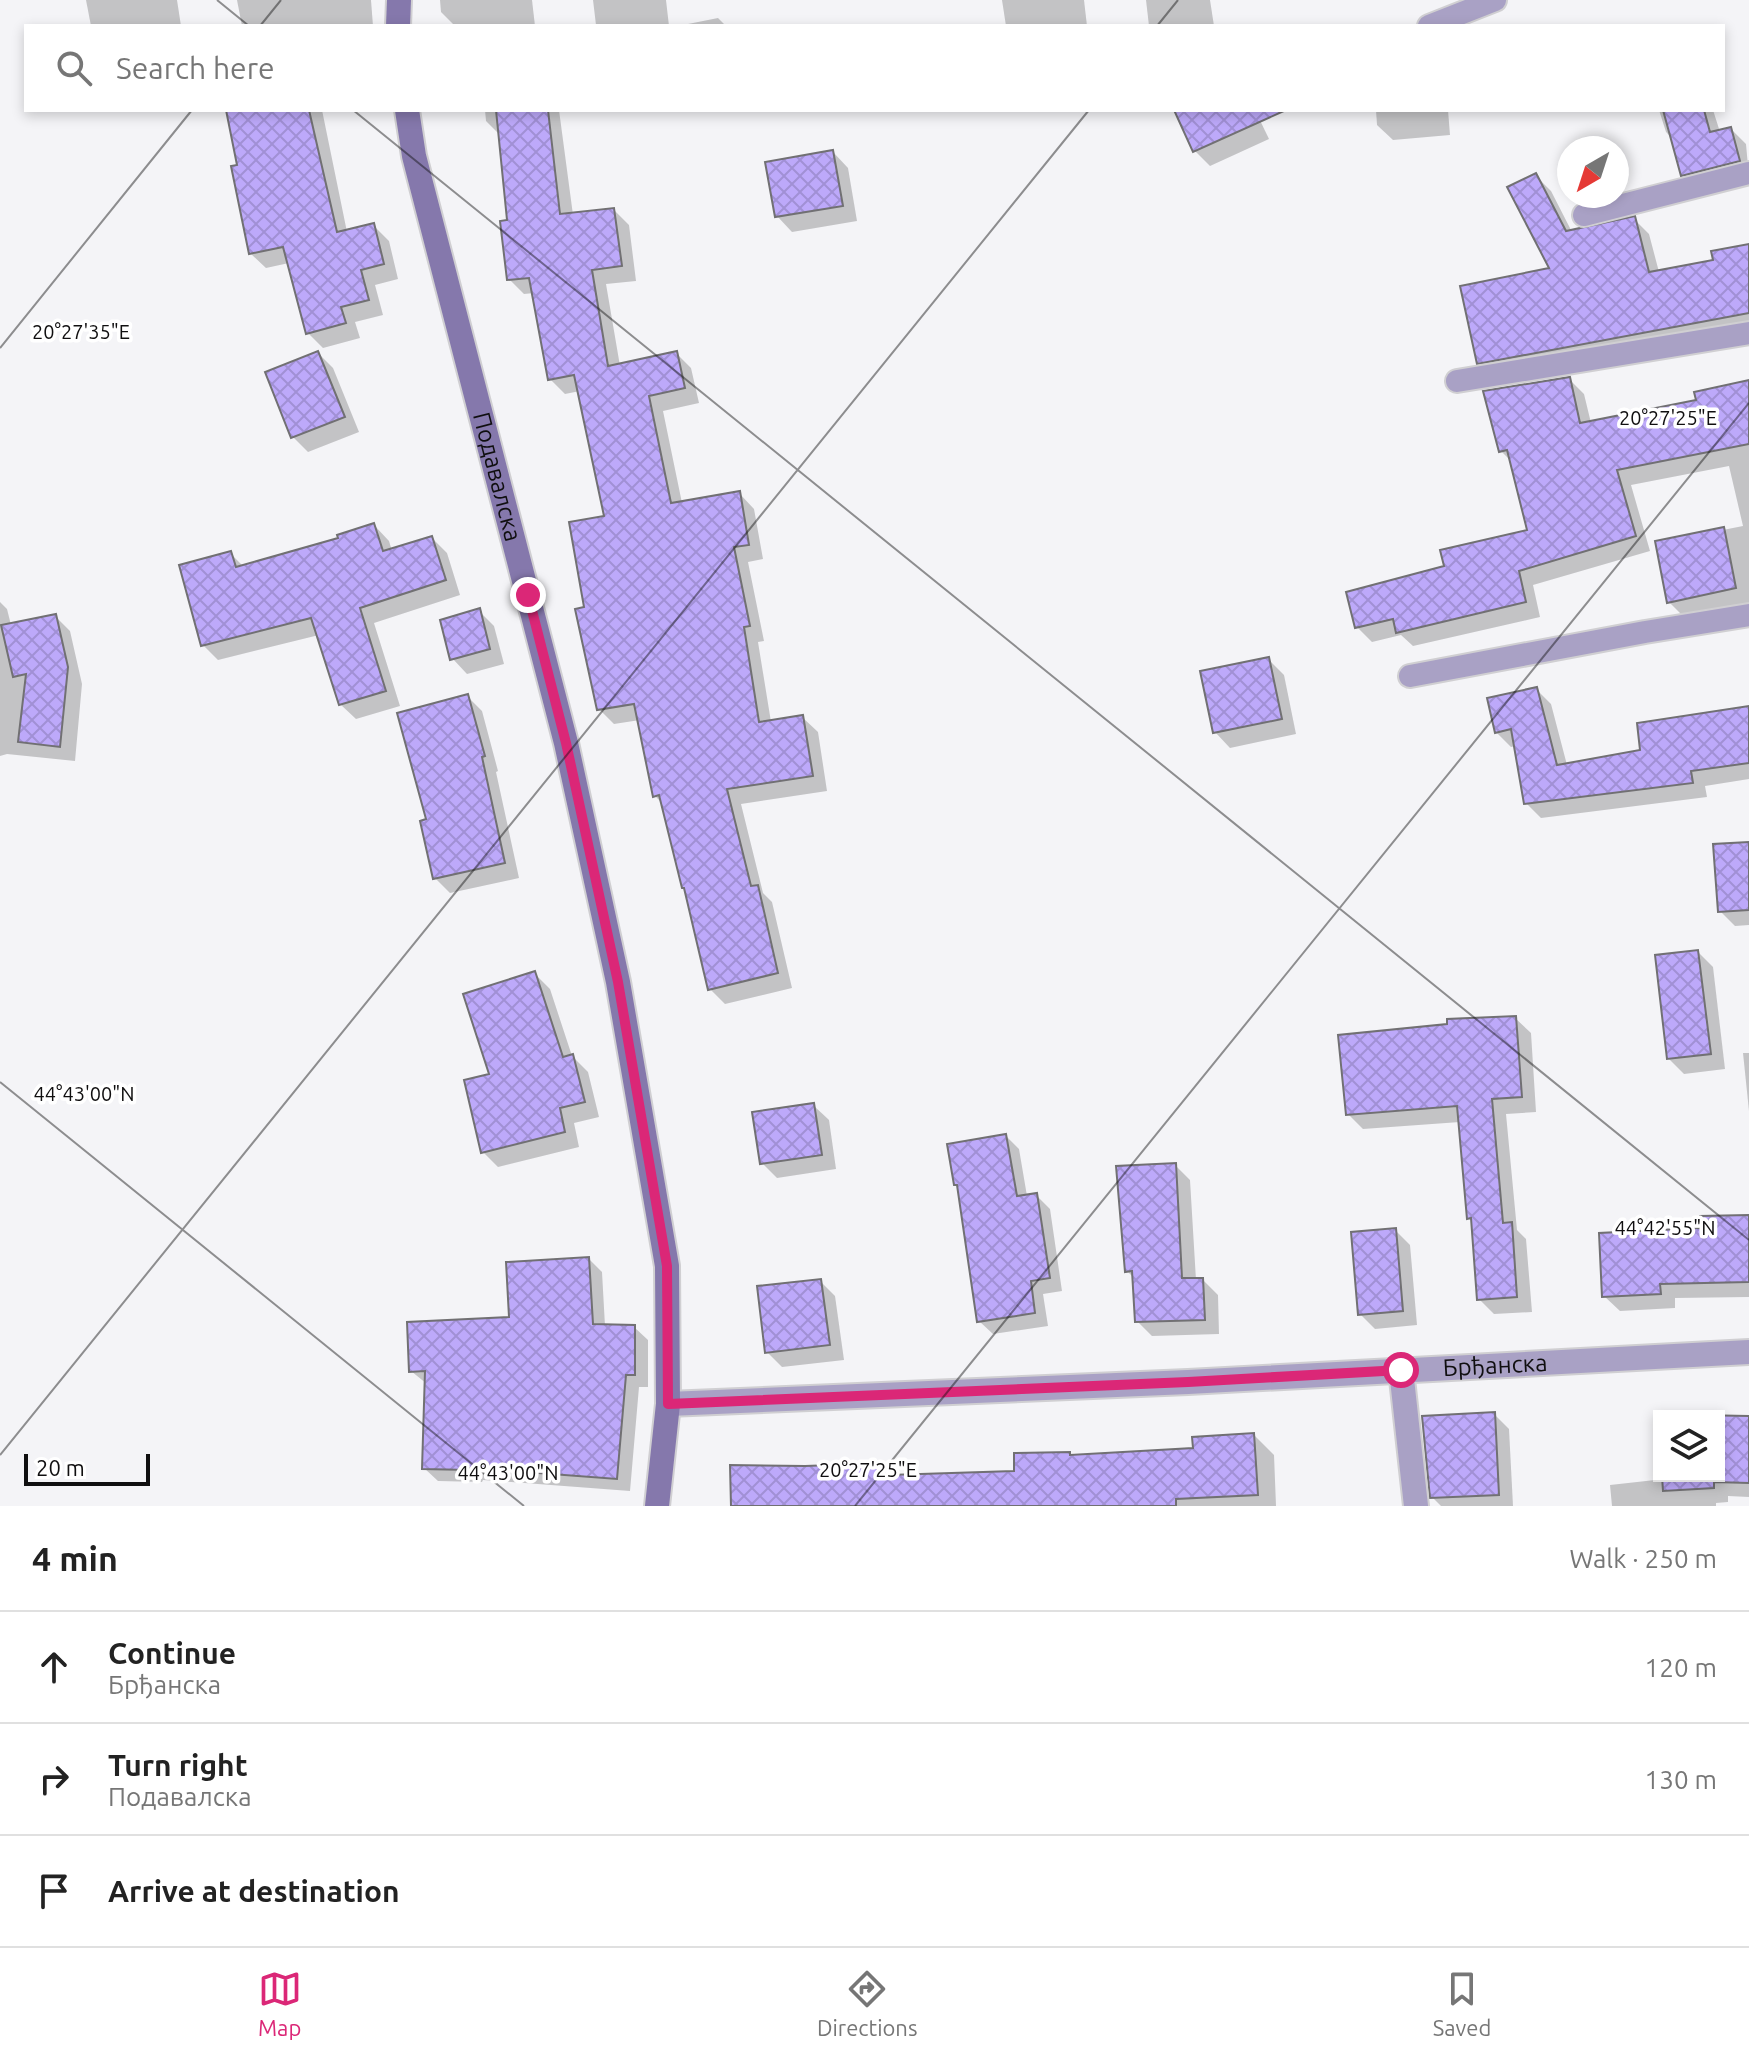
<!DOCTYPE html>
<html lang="en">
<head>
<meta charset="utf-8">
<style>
	:root { --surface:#fff; --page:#f2f2f2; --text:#222; --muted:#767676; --line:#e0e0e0; --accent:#db2777 }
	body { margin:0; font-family:Ubuntu,sans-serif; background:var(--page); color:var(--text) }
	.controls { position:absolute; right:24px; bottom:24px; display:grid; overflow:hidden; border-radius:0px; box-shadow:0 4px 12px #0003 }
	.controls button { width:72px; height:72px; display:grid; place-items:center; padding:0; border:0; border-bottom:2px solid var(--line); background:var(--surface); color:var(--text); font:40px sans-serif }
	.compass { position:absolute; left:1557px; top:136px; width:72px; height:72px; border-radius:50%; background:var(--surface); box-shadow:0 4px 12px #0003; rotate:219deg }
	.scale { position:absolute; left:24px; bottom:20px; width:126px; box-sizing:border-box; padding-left:8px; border:4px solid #100f10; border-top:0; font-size:22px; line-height:28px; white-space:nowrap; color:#100f10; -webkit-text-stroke:6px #fff; paint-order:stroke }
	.stop { position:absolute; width:24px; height:24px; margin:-18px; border:6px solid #db2777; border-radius:50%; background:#fff }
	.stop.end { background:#db2777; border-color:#fff; box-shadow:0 2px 8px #0008 }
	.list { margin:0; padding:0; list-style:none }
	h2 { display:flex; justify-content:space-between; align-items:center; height:104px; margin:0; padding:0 32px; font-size:34px }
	h2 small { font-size:26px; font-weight:400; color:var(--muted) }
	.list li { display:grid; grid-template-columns:52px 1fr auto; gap:24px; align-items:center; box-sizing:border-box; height:112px; padding:0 32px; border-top:2px solid var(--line) }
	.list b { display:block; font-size:30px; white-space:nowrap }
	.list p { margin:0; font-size:26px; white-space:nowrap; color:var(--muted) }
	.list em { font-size:26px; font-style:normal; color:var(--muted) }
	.icon { flex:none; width:44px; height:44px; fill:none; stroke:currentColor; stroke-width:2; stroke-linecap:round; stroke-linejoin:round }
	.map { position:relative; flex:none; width:1749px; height:1506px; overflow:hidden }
	.search { position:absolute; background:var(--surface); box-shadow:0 4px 12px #0003; left:24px; right:24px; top:24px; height:88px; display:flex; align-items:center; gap:20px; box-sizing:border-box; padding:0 28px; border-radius:0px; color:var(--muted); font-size:30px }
	.sheet { height:440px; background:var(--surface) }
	nav { display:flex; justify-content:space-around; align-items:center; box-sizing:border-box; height:112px; border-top:2px solid var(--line); background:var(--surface); font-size:22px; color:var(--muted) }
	nav a { display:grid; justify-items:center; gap:4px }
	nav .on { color:var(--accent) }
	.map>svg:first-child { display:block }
</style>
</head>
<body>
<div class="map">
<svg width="1749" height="1506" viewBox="0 0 1749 1506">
	<defs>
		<pattern id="building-cross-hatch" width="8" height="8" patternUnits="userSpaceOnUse" patternTransform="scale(2)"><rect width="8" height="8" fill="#bda9fa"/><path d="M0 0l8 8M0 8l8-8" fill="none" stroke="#a190d5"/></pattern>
	</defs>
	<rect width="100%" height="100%" fill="#f4f4f7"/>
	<g fill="#0003">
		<path d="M86,0H177L181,26H91Z"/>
		<path d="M237,0H371L373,26H242Z"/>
		<path d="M440,0H532L535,26H455L441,12Z"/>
		<path d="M593,0H666L669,26H585L596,25Z"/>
		<path d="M1002,0H1084L1087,26H1006Z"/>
		<path d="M1146,0H1210L1214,26H1149Z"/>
		<path d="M718,18L726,26H678Z"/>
		<path d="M228,110H322L347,232L374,226L389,241L398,279L375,285L383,315L355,322L360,338L323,348L308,333L289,263L266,268L250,253L239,166Z"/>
		<path d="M485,110H559L573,215L614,210L629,225L636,281L606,284L620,366L676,353L691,368L699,403L663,411L682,503L739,493L754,509L763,559L748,562L764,641L758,642L771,722L802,717L818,732L827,791L741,804L763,893L772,902L792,988L725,1004L710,989L663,804L655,796L640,720L614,724L599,709L586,609L607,517L580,391L565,394L550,379L534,293L524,294L509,279L510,222L501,136L486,121Z"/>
		<path d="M1176,110H1255L1269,139L1210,166L1195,151Z"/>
		<path d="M1376,110H1448L1450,135L1393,140L1377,125Z"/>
		<path d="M1659,110H1713L1720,132L1731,129L1746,144L1749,177L1698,190L1682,174L1673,139L1666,132Z"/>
		<path d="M833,152L848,168L857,221L792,232L777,216Z"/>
		<path d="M1536,176L1551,191L1572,232L1634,219L1649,234L1659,272L1715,261L1749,246V330L1494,378L1478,363L1552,270Z"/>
		<path d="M318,353L333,368L359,432L308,452L293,437Z"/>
		<path d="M1569,379L1584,394L1591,423L1698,402L1749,382V603L1684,617L1669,602L1657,543L1743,526L1729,466L1631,485L1650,551L1533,585L1540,617L1413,646L1401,635L1372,642L1357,627L1446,567L1529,532L1512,462L1501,451Z"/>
		<path d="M374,525L389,541L392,551L432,538L447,553L460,595L374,623L400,706L356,719L340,704L319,635L218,660L203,645L230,553L244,567L340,539Z"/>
		<path d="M0,602L7,609L11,625L55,616L70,631L82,684L75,761L7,754L0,756Z"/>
		<path d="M479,611L494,626L504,664L467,674L452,658Z"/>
		<path d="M1269,660L1284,675L1296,734L1230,748L1215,732Z"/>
		<path d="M1536,689L1551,704L1567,765L1643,752L1749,708V779L1705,786L1707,797L1541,818L1526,803L1516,746L1511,747L1496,732Z"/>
		<path d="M467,696L482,711L498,771L496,772L519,878L450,893L435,878L428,821Z"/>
		<path d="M1749,844V925L1735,926L1720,911Z"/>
		<path d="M1698,952L1713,967L1725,1069L1684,1074L1669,1059Z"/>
		<path d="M535,974L550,989L572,1056L588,1072L599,1117L574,1123L579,1147L498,1167L483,1152L492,1075Z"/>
		<path d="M1515,1018L1531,1033L1536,1112L1506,1114L1517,1230L1526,1239L1532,1312L1494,1314L1479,1299L1473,1222L1469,1218L1460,1122L1363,1129L1348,1114Z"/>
		<path d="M1743,1053H1749V1111Z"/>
		<path d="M813,1105L829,1120L836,1169L777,1178L762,1163Z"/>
		<path d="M1006,1136L1019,1149L1027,1196L1036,1195L1050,1209L1062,1291L1043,1294L1048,1326L993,1334L979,1321L960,1188L956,1184Z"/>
		<path d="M1175,1165L1190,1180L1196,1280H1203L1218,1295L1219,1334L1152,1336L1137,1321L1135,1279L1127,1271Z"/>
		<path d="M1749,1217V1297L1675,1298V1308L1620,1311L1604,1296L1702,1230Z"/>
		<path d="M1395,1230L1410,1245L1417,1325L1375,1329L1360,1314Z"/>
		<path d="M589,1259L602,1272L605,1326L634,1327L648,1340V1387H639L630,1491L483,1480L482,1482L438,1481L424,1468L427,1384L411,1371L511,1319Z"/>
		<path d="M820,1281L835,1296L844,1360L782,1367L767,1352Z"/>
		<path d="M1494,1414L1509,1429L1513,1506H1441L1432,1497Z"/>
		<path d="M1719,1418L1749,1419V1497L1728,1496V1502L1716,1503V1506H1612L1610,1485L1664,1479V1476H1719Z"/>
		<path d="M1254,1435L1274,1455L1276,1506H733L805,1468L887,1465L900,1477L1016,1473L1072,1457L1195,1450Z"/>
	</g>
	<g fill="url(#building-cross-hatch)" stroke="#717073" stroke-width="2">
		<path d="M226,110H309L337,232L374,223L384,264L361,270L369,300L341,307L346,323L306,334L283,247L249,254L231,166L237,165Z"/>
		<path d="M496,110H548L560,214L614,208L622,266L592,270L608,366L677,351L685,388L649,396L671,503L740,491L749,545L734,547L750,626L744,627L759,722L803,715L813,776L727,789L751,886L758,885L778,973L708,990L684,888H682L659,795L653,797L634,704L597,710L575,609L584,607L569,522L604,516L574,375L548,380L529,278L507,280L500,221L507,220Z"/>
		<path d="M1174,110H1286L1193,152Z"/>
		<path d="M1663,110H1704L1710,132L1731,127L1740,161L1681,176Z"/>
		<path d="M833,150L843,206L775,217L765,162Z"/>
		<path d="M1536,173L1566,231L1635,216L1649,272L1713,260L1711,251L1749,244V313L1477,364L1460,286L1549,268L1507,187Z"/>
		<path d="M318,351L345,417L291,438L265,372Z"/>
		<path d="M1570,377L1580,423L1696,400L1694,392L1749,380V444L1617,470L1636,536L1519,571L1526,602L1396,633L1393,619L1355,628L1346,592L1444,566L1440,550L1527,530L1507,450L1499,452L1483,391Z"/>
		<path d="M374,523L383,551L432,536L446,580L360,608L386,691L339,705L311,618L201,646L179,565L231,551L236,567L338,538L337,535Z"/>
		<path d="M1724,527L1736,588L1667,603L1655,541Z"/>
		<path d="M480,608L490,649L450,660L440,620Z"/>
		<path d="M56,614L68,667L60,747L18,742L26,674L13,677L1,625Z"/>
		<path d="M1269,657L1282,719L1213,733L1200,671Z"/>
		<path d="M1537,687L1557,765L1640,750L1637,723L1749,706V763L1691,771L1693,783L1524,804L1511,729L1495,733L1487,698Z"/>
		<path d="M468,694L485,756L482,757L505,863L433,879L420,821L426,819L397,713Z"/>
		<path d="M1749,842V910L1718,912L1713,844Z"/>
		<path d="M1698,950L1711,1054L1667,1059L1655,955Z"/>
		<path d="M535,971L563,1057L573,1054L585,1102L560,1108L565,1132L481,1153L464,1080L489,1074L463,994Z"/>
		<path d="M1516,1016L1522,1097L1492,1099L1503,1223L1512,1222L1517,1297L1477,1300L1471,1218L1467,1219L1457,1106L1346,1115L1338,1035L1447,1024V1019Z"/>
		<path d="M814,1103L822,1155L760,1164L752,1112Z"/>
		<path d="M1006,1134L1017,1196L1037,1193L1050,1278L1031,1281L1035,1313L977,1322L957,1185H954L947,1144Z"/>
		<path d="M1176,1163L1182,1278H1203L1205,1320L1135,1322L1132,1271L1125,1272L1116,1166Z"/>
		<path d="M1749,1215V1282L1660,1284L1661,1294L1602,1297L1599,1233L1700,1228V1216Z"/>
		<path d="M1396,1228L1403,1311L1358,1315L1351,1232Z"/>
		<path d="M589,1257L593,1324L635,1325V1375H626L617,1479L470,1468V1470L422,1469L425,1371L409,1372L407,1322L509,1317L506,1262Z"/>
		<path d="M821,1279L830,1345L765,1353L757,1286Z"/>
		<path d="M1495,1412L1499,1495L1430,1498L1422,1416Z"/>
		<path d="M1687,1416L1696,1415L1749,1416V1483L1714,1482V1488L1663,1491L1662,1476H1719V1416Z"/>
		<path d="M1254,1433L1258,1495L1176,1499V1506H731L730,1465L805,1466L888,1463L889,1475L1014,1471V1453L1070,1452V1455L1193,1448L1192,1437Z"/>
	</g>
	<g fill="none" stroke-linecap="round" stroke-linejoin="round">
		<defs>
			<g id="lane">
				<path d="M1429,26L1495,0"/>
				<path d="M1584,215L1749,173"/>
				<path d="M1457,381L1749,333"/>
				<path d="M1410,676L1645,632L1749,615"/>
			</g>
			<g id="street">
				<path d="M1401,1370L1416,1506"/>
				<path id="s1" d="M668,1404L1188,1382L1749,1352"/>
			</g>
			<g id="secondary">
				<path d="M398,26L399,0"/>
				<path id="s2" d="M407,110L414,156L566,743L618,982L667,1266L668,1404L657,1506"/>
			</g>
		</defs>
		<use href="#lane" stroke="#d0cfd2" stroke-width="26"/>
		<use href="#street" stroke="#d0cfd2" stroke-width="28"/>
		<use href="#secondary" stroke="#d0cfd2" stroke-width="28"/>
		<use href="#lane" stroke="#a9a1c5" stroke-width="22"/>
		<use href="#street" stroke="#a9a1c5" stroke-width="24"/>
		<use href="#secondary" stroke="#8578ac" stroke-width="24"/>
	</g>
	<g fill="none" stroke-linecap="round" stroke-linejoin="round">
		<path stroke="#db2777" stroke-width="10" d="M528,595L566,743L618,982L667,1266L668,1404L1188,1382L1401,1370"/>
	</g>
	<path fill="none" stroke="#100f10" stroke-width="2" stroke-opacity="0.45" d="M217,0L249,26M260,26L281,0M1157,26L1178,0M353,110L1749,1240M0,348L192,110M0,1082L524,1506M0,1455L1089,110M855,1506L1749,403"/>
	<g text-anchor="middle" stroke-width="7" stroke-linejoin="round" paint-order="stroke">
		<g font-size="24" fill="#100f10" stroke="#fff">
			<text dy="8" stroke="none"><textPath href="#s2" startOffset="378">Подавалска</textPath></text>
			<text dy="8" stroke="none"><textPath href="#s1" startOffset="828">Брђанска</textPath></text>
		</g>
	</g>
	<g font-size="20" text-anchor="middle" fill="#100f10" stroke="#fff" stroke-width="7" stroke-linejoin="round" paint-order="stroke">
		<text x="81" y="339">20°27'35"E</text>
		<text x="1668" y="425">20°27'25"E</text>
		<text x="84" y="1101">44°43'00"N</text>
		<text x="1665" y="1235">44°42'55"N</text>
		<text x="868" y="1477">20°27'25"E</text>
		<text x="508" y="1480">44°43'00"N</text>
	</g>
</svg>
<div class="controls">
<button><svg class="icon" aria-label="layers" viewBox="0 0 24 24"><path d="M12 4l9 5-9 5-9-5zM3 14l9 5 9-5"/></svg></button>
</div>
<svg class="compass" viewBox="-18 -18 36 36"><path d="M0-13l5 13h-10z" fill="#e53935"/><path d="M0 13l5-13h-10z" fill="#767676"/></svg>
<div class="scale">20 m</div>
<div class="stop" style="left:1401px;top:1370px"></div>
<div class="stop end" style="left:528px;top:595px"></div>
<div class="search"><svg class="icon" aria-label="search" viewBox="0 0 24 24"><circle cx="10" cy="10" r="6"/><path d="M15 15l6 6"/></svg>Search here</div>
</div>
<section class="sheet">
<h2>4 min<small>Walk · 250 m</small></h2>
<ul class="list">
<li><svg class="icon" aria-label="ahead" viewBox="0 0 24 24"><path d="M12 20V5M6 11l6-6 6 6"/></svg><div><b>Continue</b><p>Брђанска</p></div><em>120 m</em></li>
<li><svg class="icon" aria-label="right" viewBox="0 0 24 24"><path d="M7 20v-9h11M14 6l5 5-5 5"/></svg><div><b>Turn right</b><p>Подавалска</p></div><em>130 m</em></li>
<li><svg class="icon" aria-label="arrive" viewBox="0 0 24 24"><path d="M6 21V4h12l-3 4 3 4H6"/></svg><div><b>Arrive at destination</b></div></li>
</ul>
</section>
<nav>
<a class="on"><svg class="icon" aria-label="map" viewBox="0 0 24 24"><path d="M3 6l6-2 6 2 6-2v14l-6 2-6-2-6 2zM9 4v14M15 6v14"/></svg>Map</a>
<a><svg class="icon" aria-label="directions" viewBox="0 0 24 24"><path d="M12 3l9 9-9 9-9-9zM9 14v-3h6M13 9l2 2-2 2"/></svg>Directions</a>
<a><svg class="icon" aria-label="saved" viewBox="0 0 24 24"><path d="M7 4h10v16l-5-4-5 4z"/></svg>Saved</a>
</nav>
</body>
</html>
